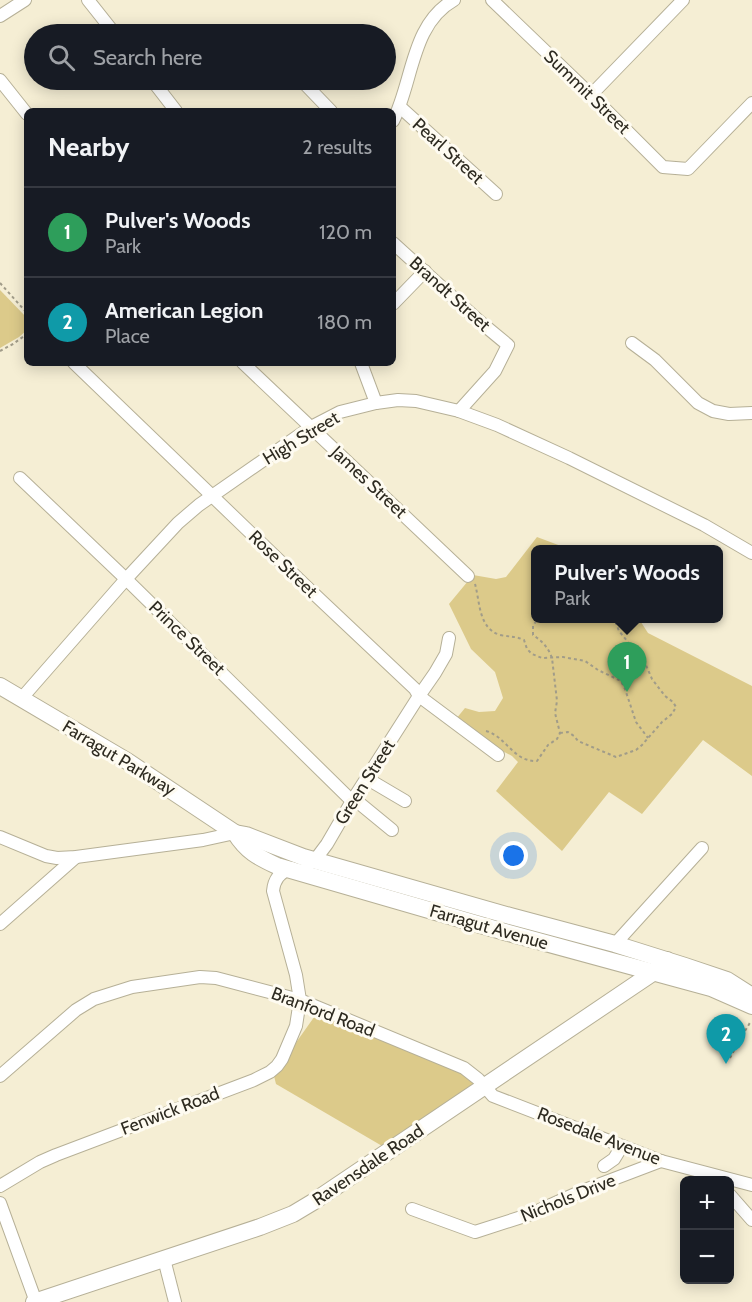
<!DOCTYPE html>
<html lang="en">
<head>
<meta charset="utf-8">
<style>
	:root { --surface:#171b24; --page:#20242c; --text:#f1f3f6; --muted:#9ea1a6; --line:#363941; --accent:#0f766e }
	body { margin:0; font-family:Cabin,sans-serif; background:var(--page); color:var(--text) }
	.controls { position:absolute; right:18px; bottom:18px; display:grid; overflow:hidden; border-radius:9px; box-shadow:0 3px 15px #0003 }
	.controls button { width:54px; height:54px; display:grid; place-items:center; padding:0; border:0; border-bottom:2px solid var(--line); background:var(--surface); color:var(--text); font:30px sans-serif }
	.you { position:absolute; left:514px; top:856px; width:21px; height:21px; margin:-15px; border:4px solid #fff; border-radius:50%; background:#1a73e8; box-shadow:0 0 0 9px #1a73e833 }
	.badge { display:grid; place-items:center; width:39px; height:39px; border-radius:50%; background:var(--accent); color:#fff; font-size:20px; font-weight:700 }
	.pin { position:absolute; translate:-50% -50px; filter:drop-shadow(0 2px 3px #0008) }
	.pin::after { content:''; position:absolute; top:32px; width:21px; height:18px; background:inherit; clip-path:polygon(0 0,100% 0,50% 100%) }
	.popup { position:absolute; left:531px; top:545px; width:192px; height:78px; box-sizing:border-box; display:grid; place-content:center; border-radius:9px; background:var(--surface); filter:drop-shadow(0 2px 4px #0005); font-size:20px; white-space:nowrap; color:var(--muted) }
	.popup b { font-size:22px; color:var(--text) }
	.popup::after { content:''; position:absolute; left:50%; top:100%; margin-left:-12px; border:12px solid transparent; border-top-color:var(--surface) }
	.list { margin:0; padding:0; list-style:none }
	h2 { display:flex; justify-content:space-between; align-items:center; height:78px; margin:0; padding:0 24px; font-size:26px }
	h2 small { font-size:20px; font-weight:400; color:var(--muted) }
	.list li { display:grid; grid-template-columns:39px 1fr auto; gap:18px; align-items:center; box-sizing:border-box; height:90px; padding:0 24px; border-top:2px solid var(--line) }
	.list b { display:block; font-size:22px; white-space:nowrap }
	.list p { margin:0; font-size:20px; white-space:nowrap; color:var(--muted) }
	.list em { font-size:20px; font-style:normal; color:var(--muted) }
	.icon { flex:none; width:33px; height:33px; fill:none; stroke:currentColor; stroke-width:2; stroke-linecap:round; stroke-linejoin:round }
	.map { position:relative; flex:none; width:752px; height:1302px; overflow:hidden }
	.search { position:absolute; background:var(--surface); box-shadow:0 3px 15px #0003; left:24px; top:24px; width:372px; height:66px; display:flex; align-items:center; gap:15px; box-sizing:border-box; padding:0 21px; border-radius:33px; color:var(--muted); font-size:22px }
	.panel { position:absolute; background:var(--surface); box-shadow:0 3px 15px #0003; left:24px; top:108px; width:372px; height:258px; border-radius:9px }
	.map>svg:first-child { display:block }
</style>
</head>
<body>
<div class="map">
<svg width="752" height="1302" viewBox="0 0 752 1302">
	<rect width="100%" height="100%" fill="#f5eed4"/>
	<g fill="#dcca8a">
		<path d="M0,290L27,318V330L19,337L0,348Z"/>
		<path d="M537,537L569,549L536,550V618L639,619L648,633L752,686V776L703,740L642,814L609,792L562,851L496,791L518,762L512,756L482,740L456,719L465,708L479,712L495,711L503,698L495,672L471,649L449,604L473,575L496,579L506,577Z"/>
		<path d="M317,1013L478,1079L485,1087L389,1150L276,1084L274,1076L282,1069L295,1044Z"/>
	</g>
	<g fill="none" stroke-linecap="round" stroke-linejoin="round">
		<defs>
			<g id="minor">
				<path d="M88,0L115,34"/>
				<path d="M492,0L591,95L663,167L688,169L752,103"/>
				<path d="M0,16L25,0"/>
				<path d="M0,80L27,114"/>
				<path d="M152,80L176,111"/>
				<path d="M304,80L302,81L331,111"/>
				<path d="M591,95L683,0"/>
				<path d="M400,107L496,194"/>
				<path d="M393,121C413,82 411,24 454,0"/>
				<path d="M393,243L479,321L508,345L495,371L459,411"/>
				<path d="M393,304L425,271"/>
				<path d="M632,343L655,360L698,403L713,411L729,414L752,413"/>
				<path d="M74,363L311,591L415,689L419,696L498,755"/>
				<path d="M243,363L468,576"/>
				<path d="M361,363L376,403"/>
				<path d="M20,478L126,579L352,801"/>
				<path d="M21,699L126,579L178,523L199,505L311,427L340,412L376,403L398,400L416,401L459,411L497,425L569,458L704,525L752,553"/>
				<path d="M366,778L405,801"/>
				<path d="M353,798L392,830"/>
				<path d="M0,837L46,856L57,858L76,857L203,840L235,833"/>
				<path d="M308,864L315,860L327,844L352,801L419,696L435,673L446,654L449,638"/>
				<path d="M0,924L76,857"/>
				<path d="M615,944L702,848"/>
				<path d="M0,1076L76,1010L94,999L132,987L200,977L216,978L300,1000L464,1068L478,1079L493,1096L661,1161L752,1185"/>
				<path d="M604,1166L614,1159L622,1146"/>
				<path d="M0,1186L40,1162L56,1155L254,1080L270,1072L277,1066L282,1059L296,1026L300,1000L296,975L273,891C274,879 280,872 291,868"/>
				<path d="M730,1195L752,1220"/>
				<path d="M0,1203L36,1302"/>
				<path d="M412,1209L475,1232L531,1214L582,1191L661,1161"/>
				<path d="M164,1259L175,1302"/>
			</g>
			<g id="major">
				<path d="M0,686L127,761L235,833C247,852 258,857 277,866L505,932L711,988L752,1006"/>
				<path d="M235,833L246,835L303,857L510,916L615,944L685,966L727,980L752,996"/>
				<path d="M34,1302L260,1227L293,1214L313,1202L654,972L667,960"/>
			</g>
		</defs>
		<use href="#minor" stroke="#b6b097" stroke-width="14"/>
		<use href="#major" stroke="#b6b097" stroke-width="18"/>
		<g stroke="#a19c89" stroke-width="2" stroke-dasharray="3 3" stroke-linecap="butt">
			<path d="M0,283L27,313"/>
			<path d="M0,351L13,344L27,334"/>
			<path d="M475,584C480,601 478,628 500,635C509,637 516,636 524,640L527,649L532,654L542,658L563,657L585,661L598,670L621,681L625,689L636,722L648,738"/>
			<path d="M486,731C506,736 513,762 537,761L548,745L557,739L560,733L555,713L557,701L552,658C548,647 542,641 533,635V626L538,618"/>
			<path d="M560,733L568,732L574,736L578,741L616,757L636,750L642,745L662,722L672,714L676,707L673,702L665,696L652,679L645,663L619,631L614,618"/>
			<path d="M740,1036L743,1038L742,1041L739,1039Z"/>
			<path d="M742,1036L751,1021"/>
			<path d="M730,1058L739,1041"/>
		</g>
		<use href="#minor" stroke="#fff" stroke-width="12"/>
		<use href="#major" stroke="#fff" stroke-width="16"/>
	</g>
	<g text-anchor="middle" stroke-width="6" stroke-linejoin="round" paint-order="stroke">
		<g font-size="18" fill="#2e2b21" stroke="#fefbf1">
			<text transform="translate(587 92) rotate(44)" y="6">Summit Street</text>
			<text transform="translate(448 151) rotate(42)" y="6">Pearl Street</text>
			<text transform="translate(450 294) rotate(42)" y="6">Brandt Street</text>
			<text transform="translate(301 438) rotate(-31)" y="6">High Street</text>
			<text transform="translate(369 482) rotate(43)" y="6">James Street</text>
			<text transform="translate(283 564) rotate(44)" y="6">Rose Street</text>
			<text transform="translate(187 638) rotate(44)" y="6">Prince Street</text>
			<text transform="translate(119 758) rotate(31)" y="6">Farragut Parkway</text>
			<text transform="translate(365 782) rotate(-58)" y="6">Green Street</text>
			<text transform="translate(489 927) rotate(16)" y="6">Farragut Avenue</text>
			<text transform="translate(323 1012) rotate(21)" y="6">Branford Road</text>
			<text transform="translate(170 1111) rotate(-21)" y="6">Fenwick Road</text>
			<text transform="translate(599 1136) rotate(21)" y="6">Rosedale Avenue</text>
			<text transform="translate(368 1165) rotate(-34)" y="6">Ravensdale Road</text>
			<text transform="translate(568 1198) rotate(-22)" y="6">Nichols Drive</text>
		</g>
	</g>
</svg>
<div class="controls">
<button>+</button>
<button>−</button>
</div>
<div class="you"></div>
<div class="pin badge" style="left:627px;top:692px;background:#2e9e5b">1</div>
<div class="popup"><b>Pulver's Woods</b>Park</div>
<div class="pin badge" style="left:726px;top:1064px;background:#0f9aa8">2</div>
<div class="search"><svg class="icon" aria-label="search" viewBox="0 0 24 24"><circle cx="10" cy="10" r="6"/><path d="M15 15l6 6"/></svg>Search here</div>
<section class="panel">
<h2>Nearby<small>2 results</small></h2>
<ul class="list">
<li><span class="badge" style="background:#2e9e5b">1</span><div><b>Pulver's Woods</b><p>Park</p></div><em>120 m</em></li>
<li><span class="badge" style="background:#0f9aa8">2</span><div><b>American Legion</b><p>Place</p></div><em>180 m</em></li>
</ul>
</section>
</div>
</body>
</html>
